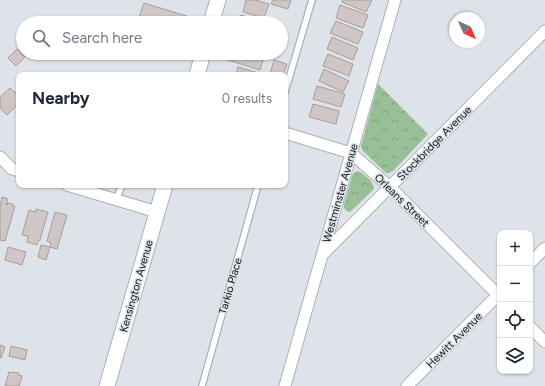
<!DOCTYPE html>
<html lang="en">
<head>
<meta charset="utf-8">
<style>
	:root { --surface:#fff; --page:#f6f6f7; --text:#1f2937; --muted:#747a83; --line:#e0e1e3 }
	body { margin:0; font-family:Figtree,sans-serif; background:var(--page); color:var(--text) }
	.controls { position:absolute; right:12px; bottom:12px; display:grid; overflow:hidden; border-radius:8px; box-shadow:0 1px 3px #0004 }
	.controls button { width:36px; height:36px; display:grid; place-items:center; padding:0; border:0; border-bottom:1px solid var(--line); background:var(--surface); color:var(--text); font:20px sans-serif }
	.compass { position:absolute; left:449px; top:12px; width:36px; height:36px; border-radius:50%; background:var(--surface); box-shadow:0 1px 3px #0004; rotate:135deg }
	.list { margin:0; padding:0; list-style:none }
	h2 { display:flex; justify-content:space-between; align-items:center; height:52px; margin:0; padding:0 16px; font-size:17px }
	h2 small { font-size:13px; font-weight:400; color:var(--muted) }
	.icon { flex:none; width:22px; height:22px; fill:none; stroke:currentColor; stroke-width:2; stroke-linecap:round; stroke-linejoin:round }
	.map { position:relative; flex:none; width:545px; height:386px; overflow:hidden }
	.search { position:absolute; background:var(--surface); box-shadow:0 1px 3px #0004; left:16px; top:16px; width:272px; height:44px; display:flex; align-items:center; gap:10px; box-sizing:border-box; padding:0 14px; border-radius:22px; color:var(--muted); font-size:15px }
	.panel { position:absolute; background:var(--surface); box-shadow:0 1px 3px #0004; left:16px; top:72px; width:272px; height:116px; border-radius:8px }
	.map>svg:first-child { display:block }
</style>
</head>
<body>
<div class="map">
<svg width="545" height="386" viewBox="0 0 545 386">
	<defs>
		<pattern id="park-crowns" width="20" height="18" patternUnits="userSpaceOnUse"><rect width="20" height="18" fill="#98bf96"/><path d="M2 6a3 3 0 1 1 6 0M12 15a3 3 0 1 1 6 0" fill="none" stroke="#82a381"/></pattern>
	</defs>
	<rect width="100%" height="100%" fill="#dde3e9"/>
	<g fill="url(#park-crowns)">
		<path d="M378,84L428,134L393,171L389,173H386L363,151L361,146Z"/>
		<path d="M358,171C364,174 373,181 374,188L372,191L350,212L347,211L344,208V205L352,176L355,172Z"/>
	</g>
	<g fill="#cfc6c5" stroke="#a69e9d">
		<path d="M246,0H255L269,4L264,18L243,12Z"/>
		<path d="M273,0H291L288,9L271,4Z"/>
		<path d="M343,0H372L366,12L342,2Z"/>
		<path d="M144,3L193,18L192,23H149L138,20Z"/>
		<path d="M340,5L368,15L363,28L336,18Z"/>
		<path d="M241,15L264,23H238Z"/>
		<path d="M336,21L363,32L358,44L330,33Z"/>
		<path d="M332,37L358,48L353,60L327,49Z"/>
		<path d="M17,49L25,57L16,66L8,58Z"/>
		<path d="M231,53H251L264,57L260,70L228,60Z"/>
		<path d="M328,54L353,64L349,76L323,66Z"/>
		<path d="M274,60L287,64L283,75L270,74Z"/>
		<path d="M238,67L265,75H236Z"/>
		<path d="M324,69L349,81L343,92L319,81Z"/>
		<path d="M317,86L345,94L341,107L313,99Z"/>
		<path d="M10,88L15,93L19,89V103L7,115L0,108V97Z"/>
		<path d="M313,104L339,111L336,124L309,117Z"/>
		<path d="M2,197L8,199L6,204L8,205L7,203L13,204L12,206H15L5,241L0,240V206Z"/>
		<path d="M36,209L48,212L40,240H39L37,245L27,242L28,236L22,235L29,210L36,212Z"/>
		<path d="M55,212L67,215L57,249L50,247L51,243L47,241Z"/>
		<path d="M41,245L50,247L46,260L38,257Z"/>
		<path d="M8,247L26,252L22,265L5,260Z"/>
		<path d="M0,345L5,347L1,358H0Z"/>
		<path d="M11,346L27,350L25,360L9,356Z"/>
		<path d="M9,372L12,373V372L19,373L18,375L22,376L19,386H5Z"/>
	</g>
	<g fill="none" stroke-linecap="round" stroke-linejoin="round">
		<defs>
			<g id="lane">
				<path d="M285,92L312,0"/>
				<path d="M116,200L122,185"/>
				<path d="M202,386L258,185"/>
			</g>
			<g id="street">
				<path d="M285,133L351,153L390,187L500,297"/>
				<path d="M0,157L12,169L19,171"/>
				<path d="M67,185L157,212"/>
				<path d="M324,253L545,31"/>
				<path d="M530,263L545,248"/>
				<path d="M530,327L545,342"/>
				<path d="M285,386L307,308L395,0"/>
				<path d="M407,386L500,293"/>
			</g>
			<g id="secondary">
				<path d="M211,23L218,0"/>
				<path d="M197,75L203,53"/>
				<path d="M107,386L165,185"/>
			</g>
		</defs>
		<use href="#lane" stroke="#abb1b6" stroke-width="8"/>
		<use href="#street" stroke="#abb1b6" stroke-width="13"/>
		<use href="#secondary" stroke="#abb1b6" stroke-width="17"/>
		<use href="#lane" stroke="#fff" stroke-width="5.5"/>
		<use href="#street" stroke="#fff" stroke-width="11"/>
		<use href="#secondary" stroke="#fff" stroke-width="15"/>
	</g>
	<g text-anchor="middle" stroke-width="3" stroke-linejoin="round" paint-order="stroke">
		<g font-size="11" fill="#16181a" stroke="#dde3e9">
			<text transform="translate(434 143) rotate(-45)" y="4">Stockbridge Avenue</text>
			<text transform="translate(340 193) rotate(-74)" y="4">Westminster Avenue</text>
			<text transform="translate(402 200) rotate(44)" y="4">Orleans Street</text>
			<text transform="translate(136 286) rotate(-74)" y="4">Kensington Avenue</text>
			<text transform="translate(230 286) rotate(-74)" y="4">Tarkio Place</text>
			<text transform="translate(454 340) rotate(-45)" y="4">Hewitt Avenue</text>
		</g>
	</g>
</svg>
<div class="controls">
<button>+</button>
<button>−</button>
<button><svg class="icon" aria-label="locate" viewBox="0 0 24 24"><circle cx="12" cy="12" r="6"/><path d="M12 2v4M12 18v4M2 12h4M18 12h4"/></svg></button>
<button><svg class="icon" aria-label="layers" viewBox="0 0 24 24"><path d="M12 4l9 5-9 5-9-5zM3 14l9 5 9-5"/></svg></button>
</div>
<svg class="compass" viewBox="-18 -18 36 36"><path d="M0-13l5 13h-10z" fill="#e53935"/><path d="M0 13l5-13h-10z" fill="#747a83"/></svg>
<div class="search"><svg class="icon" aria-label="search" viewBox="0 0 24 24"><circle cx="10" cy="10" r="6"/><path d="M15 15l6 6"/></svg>Search here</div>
<section class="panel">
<h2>Nearby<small>0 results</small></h2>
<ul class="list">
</ul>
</section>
</div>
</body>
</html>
